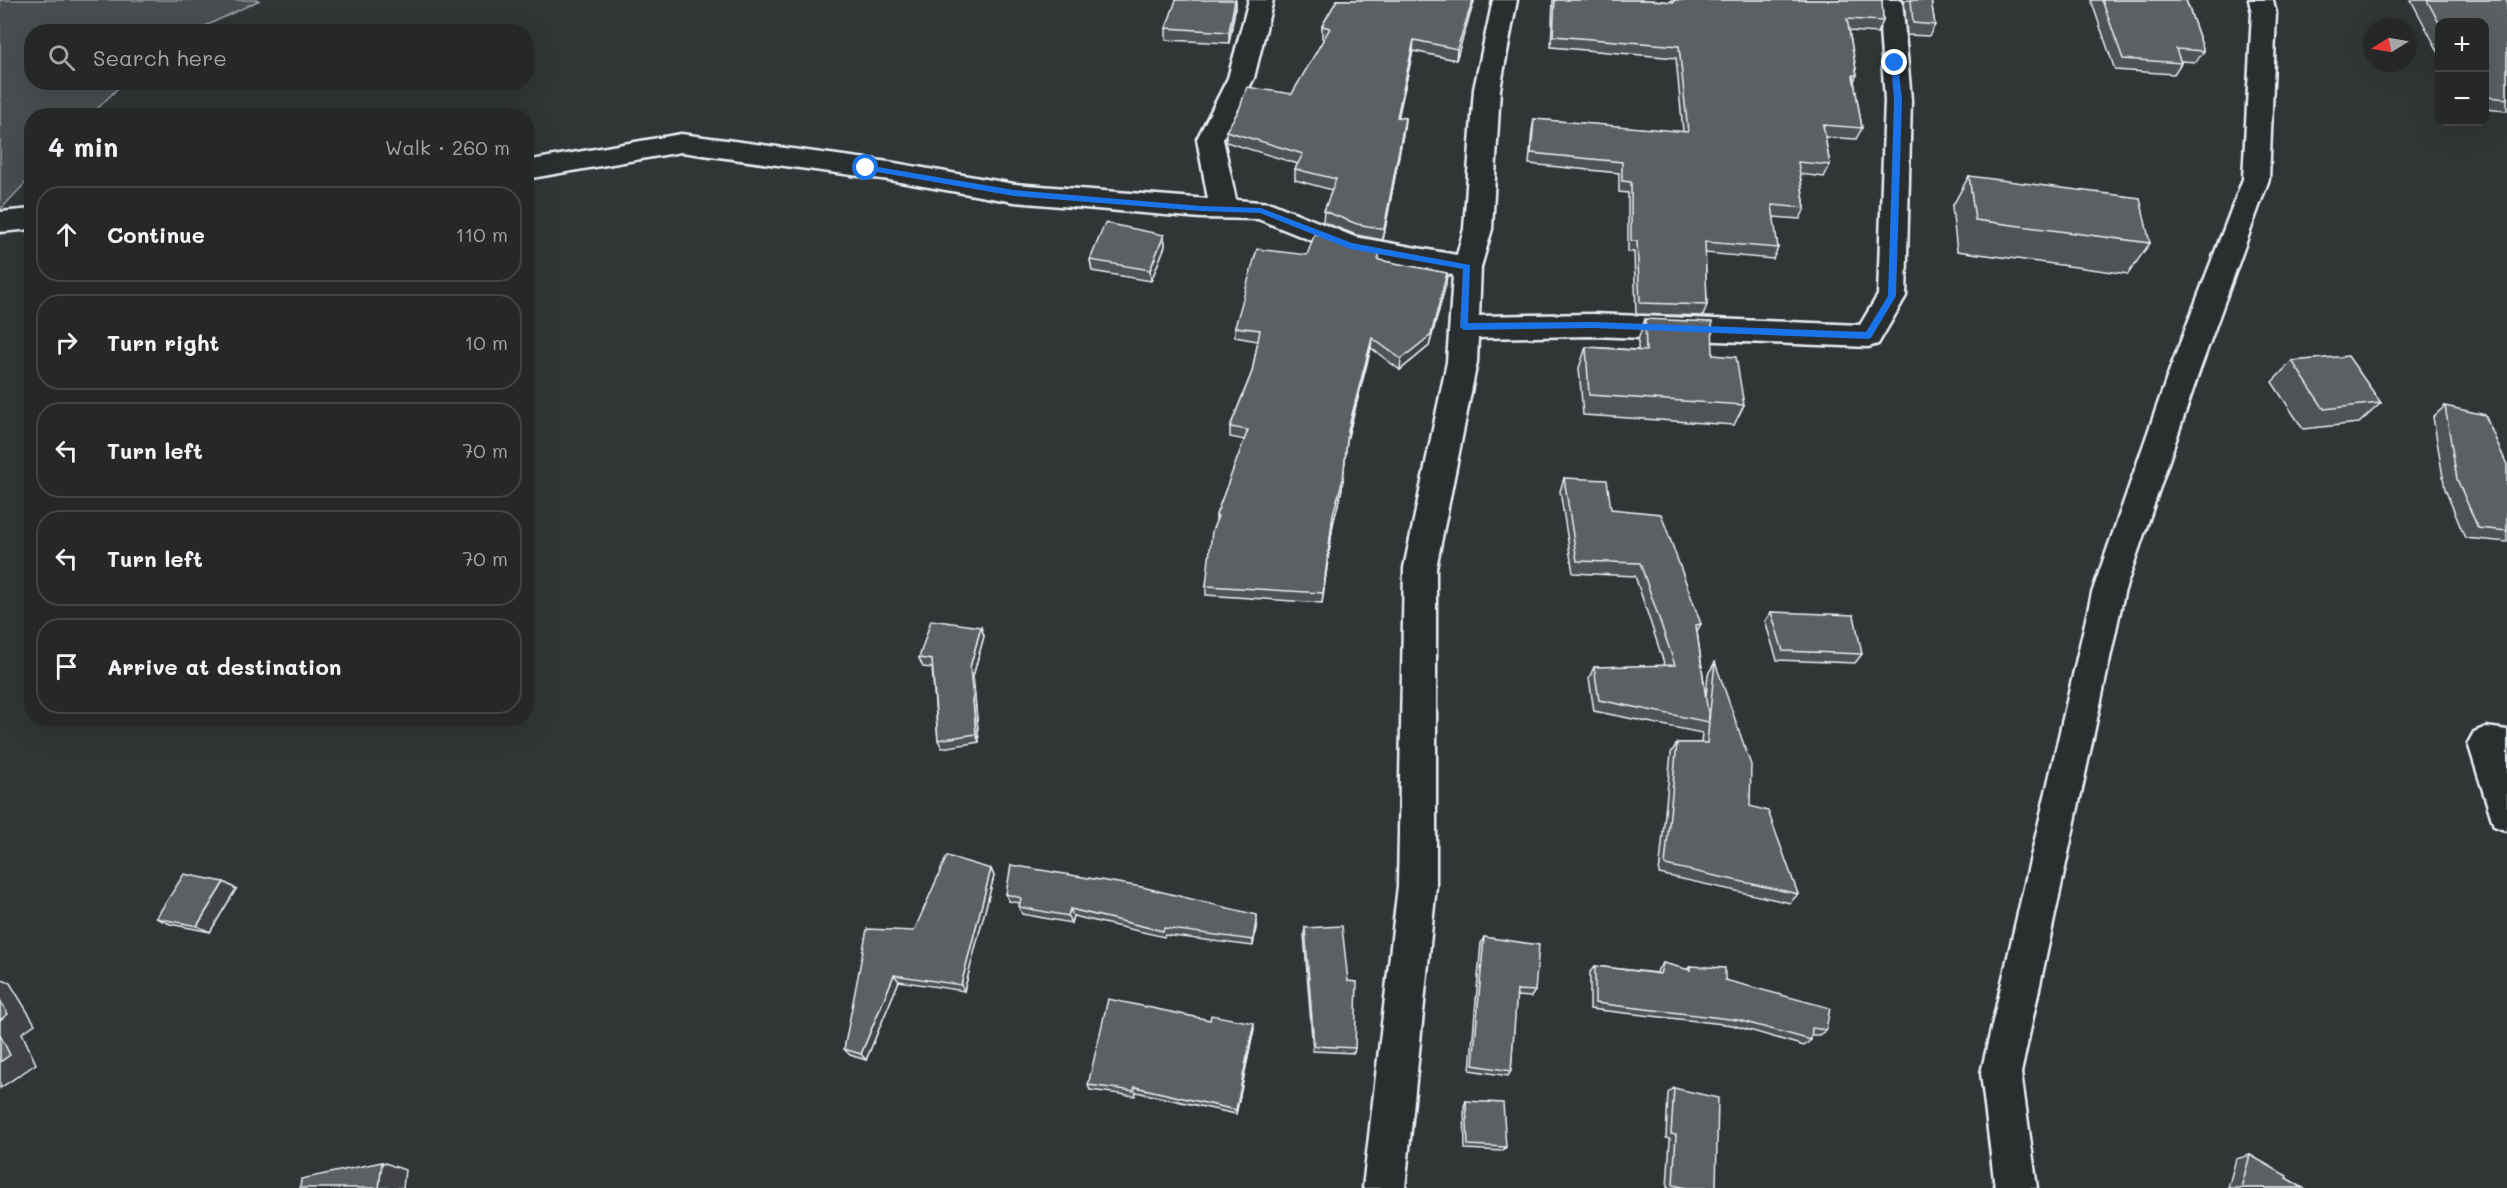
<!DOCTYPE html>
<html lang="en">
<head>
<meta charset="utf-8">
<style>
	:root { --surface:#262828; --page:#2e3030; --text:#f1f3f6; --muted:#a4a6a8; --line:#424445 }
	body { margin:0; font-family:Mali,sans-serif; background:var(--page); color:var(--text) }
	.controls { position:absolute; right:18px; top:18px; display:grid; overflow:hidden; border-radius:12px; box-shadow:0 6px 24px #0002 }
	.controls button { width:54px; height:54px; display:grid; place-items:center; padding:0; border:0; border-bottom:2px solid var(--line); background:var(--surface); color:var(--text); font:30px sans-serif }
	.compass { position:absolute; left:2363px; top:18px; width:54px; height:54px; border-radius:50%; background:var(--surface); box-shadow:0 6px 24px #0002; rotate:259deg }
	.stop { position:absolute; width:18px; height:18px; margin:-14px; border:4px solid #1a73e8; border-radius:50%; background:#fff }
	.stop.end { background:#1a73e8; border-color:#fff; box-shadow:0 2px 6px #0008 }
	.list { margin:0; padding:0; list-style:none }
	h2 { display:flex; justify-content:space-between; align-items:center; height:78px; margin:0; padding:0 24px; font-size:26px }
	h2 small { font-size:20px; font-weight:400; color:var(--muted) }
	.list li { display:grid; grid-template-columns:39px 1fr auto; gap:18px; align-items:center; box-sizing:border-box; height:96px; margin:0 12px 12px; padding:0 12px; border:2px solid var(--line); border-radius:24px }
	.list b { display:block; font-size:22px; white-space:nowrap }
	.list em { font-size:20px; font-style:normal; color:var(--muted) }
	.icon { flex:none; width:33px; height:33px; fill:none; stroke:currentColor; stroke-width:2; stroke-linecap:round; stroke-linejoin:round }
	.map { position:relative; flex:none; width:2507px; height:1188px; overflow:hidden }
	.search { position:absolute; background:var(--surface); box-shadow:0 6px 24px #0002; left:24px; top:24px; width:510px; height:66px; display:flex; align-items:center; gap:15px; box-sizing:border-box; padding:0 21px; border-radius:24px; color:var(--muted); font-size:22px }
	.panel { position:absolute; background:var(--surface); box-shadow:0 6px 24px #0002; left:24px; top:108px; width:510px; height:618px; border-radius:24px }
	.map>svg:first-child { display:block }
</style>
</head>
<body>
<div class="map">
<svg width="2507" height="1188" viewBox="0 0 2507 1188">
	<rect width="100%" height="100%" fill="#323536"/>
	<filter id="ink" filterUnits="userSpaceOnUse"><feTurbulence type="fractalNoise" baseFrequency=".0167" numOctaves="2"/><feDisplacementMap in="SourceGraphic" scale="12" xChannelSelector="R" yChannelSelector="G"/><feConvolveMatrix kernelMatrix="1 2 1 2 8 2 1 2 1" color-interpolation-filters="sRGB"/></filter>
	<g filter="url(#ink)">
		<path fill="#494d4f" stroke="#989fa4" stroke-width="1.5" d="M0,0H260L195,31L32,32V82L123,83L91,115L32,116L31,177L0,210Z"/>
		<g fill="none" stroke-linecap="round" stroke-linejoin="round">
			<defs>
				<g id="minor">
					<path d="M1249,0H1273L1254,78L1223,139L1236,200L1271,203L1355,237L1457,255L1464,229L1474,89L1493,0H1517L1500,89L1492,229L1481,267L1479,316L1593,314L1860,325L1878,295L1885,100L1878,0H1902L1911,100L1906,296L1878,344L1868,347L1593,336L1478,338L1477,362L1436,568V886L1405,1188H1363L1398,886L1404,568L1447,362L1453,275L1350,256L1258,219L1201,218L1014,202L889,180L681,152L526,179V161L681,134L889,162L1014,184L1208,199L1197,139L1228,78Z"/>
					<path d="M2249,0H2273L2276,13L2269,179L2199,372L2124,593L2021,1073L2037,1188H1995L1981,1073L2092,593L2169,372L2243,179L2252,13Z"/>
					<path d="M32,209V229L0,232V212Z"/>
					<path d="M2486,727L2507,730V831L2494,826L2468,743L2474,732Z"/>
				</g>
			</defs>
			<use href="#minor" stroke="#e8f1f8" stroke-width="5"/>
			<use href="#minor" fill="#2a2d2e" fill-rule="evenodd"/>
		</g>
		<g fill="#4f5355" stroke="#e8f1f8" stroke-width="1.5">
			<path d="M1337,0H1474L1456,60L1413,51L1398,117L1405,118L1404,129L1383,240L1356,235L1323,222L1324,211L1332,190L1295,180V169L1298,164L1226,142V131L1292,94L1324,39L1322,38V26Z"/>
			<path d="M1553,0H1649L1671,2V0H1882L1883,21L1878,33L1849,31L1857,75L1854,81L1862,128L1856,139L1825,137L1830,165L1824,177L1800,174L1805,208L1800,219L1773,217L1778,248L1773,259L1705,253L1707,305L1703,316L1636,314L1634,252H1628V193L1619,192V173L1529,164L1532,130L1534,119L1683,132L1676,58L1551,47Z"/>
			<path d="M1904,0H1931L1935,25L1929,36L1907,35Z"/>
			<path d="M2091,0H2186L2204,51L2196,62L2181,61V63L2174,74L2115,70Z"/>
			<path d="M2411,0H2507V111L2484,109V22H2439V53Z"/>
			<path d="M1236,4L1229,43L1166,40V28Z"/>
			<path d="M1969,176L2150,243L2128,274L1957,251L1952,207Z"/>
			<path d="M1164,235L1165,246L1151,281L1092,271L1090,260Z"/>
			<path d="M1307,255L1379,260L1447,273L1446,284L1429,346L1400,370L1371,348L1347,440L1342,489L1333,524L1322,603L1206,595V586L1216,521V515L1245,440L1230,437V427L1252,372L1258,341L1235,337V327Z"/>
			<path d="M1645,319L1713,355L1744,405L1734,425L1583,415L1579,368L1586,347L1638,350V340Z"/>
			<path d="M2292,361L2381,403L2359,423L2303,429L2272,382Z"/>
			<path d="M2445,406L2507,465V542L2465,538L2445,489L2433,417Z"/>
			<path d="M1564,478L1611,509L1701,624L1697,631L1706,697L1708,674L1715,662L1750,806L1798,894L1790,903L1659,874L1671,753L1677,743H1701L1702,733L1594,711L1589,678L1594,667L1665,666L1635,576L1573,573L1560,491Z"/>
			<path d="M1771,612L1862,654L1855,663L1777,660L1765,621Z"/>
			<path d="M981,627L984,636L973,676L979,742L942,748L938,740L932,668L923,667L919,658Z"/>
			<path d="M991,869L994,876L964,991L899,981L866,1060L850,1055L844,1049L914,931Z"/>
			<path d="M236,889L210,932L170,924L156,918Z"/>
			<path d="M1006,894L1257,921L1253,946L1165,935L1164,937L1073,916L1071,923L1022,914L1019,907L1020,903L1009,901Z"/>
			<path d="M1305,928L1355,1048L1354,1053L1313,1051L1304,934Z"/>
			<path d="M1484,937L1535,991L1531,997L1516,996L1511,1071L1508,1076L1470,1070L1481,943Z"/>
			<path d="M1663,963L1687,970L1690,966L1725,980L1826,1030L1819,1035H1811V1040L1804,1046L1732,1025L1590,1009V972L1595,966L1657,973L1658,969Z"/>
			<path d="M1210,1020L1254,1029L1236,1114L1136,1092L1135,1096L1090,1090L1088,1085Z"/>
			<path d="M1674,1088L1716,1188H1667L1670,1139L1666,1138L1668,1093Z"/>
			<path d="M1466,1101L1506,1147L1502,1151L1465,1149L1464,1106Z"/>
			<path d="M2250,1155L2286,1178L2303,1188H2228L2236,1159Z"/>
		</g>
		<g fill="#404345" stroke="#e8f1f8" stroke-width="1.5">
			<path d="M1235,0H1236V4L1229,43V32Z"/>
			<path d="M1473,0H1474V2L1456,60L1457,49Z"/>
			<path d="M1414,40L1413,51L1396,128L1397,117Z"/>
			<path d="M1405,118L1404,129L1383,240L1384,229Z"/>
			<path d="M1164,235L1165,246L1151,281L1150,270Z"/>
			<path d="M1447,273L1446,284L1429,346L1400,370L1401,359Z"/>
			<path d="M1372,338L1371,348L1347,440L1342,489L1333,524L1322,603L1333,514L1348,430Z"/>
			<path d="M981,627L984,636L973,676L979,742L976,734L970,667Z"/>
			<path d="M991,869L994,876L964,991L961,985Z"/>
			<path d="M224,882L236,889L210,932L197,926Z"/>
			<path d="M1070,909L1073,916L1071,923L1068,916Z"/>
			<path d="M1257,915V921L1253,946V940Z"/>
			<path d="M894,975L899,981L866,1060L861,1054Z"/>
			<path d="M0,979L10,983L35,1024L22,1033L36,1064L0,1088Z"/>
			<path d="M1254,1023V1029L1236,1114V1110Z"/>
			<path d="M382,1162L405,1170L403,1188H379Z"/>
		</g>
		<g fill="#5c6063" stroke="#e8f1f8" stroke-width="1.5">
			<path d="M1176,0H1235L1229,32L1166,28Z"/>
			<path d="M1337,0H1473L1457,49L1414,40L1397,117L1405,118L1384,229L1357,224L1324,211L1336,179L1295,169L1303,154L1226,131L1239,110L1247,87L1292,94L1330,28L1322,26Z"/>
			<path d="M1555,0H1649L1674,2V0H1882L1883,21L1847,19L1857,75H1853L1862,128L1823,125L1830,165L1798,162L1805,208L1772,205L1778,248L1705,242L1707,305L1640,303L1637,241H1631V182L1622,181V162L1531,153L1534,119L1688,132L1679,46L1553,36Z"/>
			<path d="M1911,0H1931L1935,25L1913,23Z"/>
			<path d="M2102,0H2186L2204,51L2176,49L2181,63L2123,59Z"/>
			<path d="M2427,0H2507V99L2489,97L2487,95H2484V22H2439V23Z"/>
			<path d="M1969,176L2140,198L2150,243L1975,220Z"/>
			<path d="M1105,223L1164,235L1150,270L1090,260Z"/>
			<path d="M1315,233L1350,247L1380,253L1378,260L1447,273L1431,335L1401,359L1372,338L1348,430L1343,479L1333,514L1323,593L1206,586L1212,531L1218,516L1216,515L1248,430L1230,427L1252,372L1260,330L1235,327L1257,249L1307,255Z"/>
			<path d="M1645,319L1712,322L1713,355L1736,357L1744,405L1589,395L1586,347L1646,351Z"/>
			<path d="M2348,356L2381,403L2324,409L2292,361Z"/>
			<path d="M2445,406L2485,415L2507,465V531L2478,528L2457,479Z"/>
			<path d="M1564,478L1607,480L1611,509L1661,514L1701,624L1696,625L1709,721L1715,662L1751,765L1750,806L1768,811L1798,894L1665,865L1677,743H1707L1709,722L1599,700L1594,667L1675,665L1640,563L1577,561Z"/>
			<path d="M1771,612L1854,615L1862,654L1783,651Z"/>
			<path d="M931,620L981,627L970,667L976,734L938,740L932,660L919,658Z"/>
			<path d="M947,856L991,869L961,985L894,975L861,1054L844,1049L867,929L914,931Z"/>
			<path d="M1011,865L1142,887L1257,915L1253,940L1164,928L1163,931L1070,909L1068,916L1019,907L1021,898L1006,894Z"/>
			<path d="M184,874L224,882L197,926L156,918Z"/>
			<path d="M1342,926L1348,981L1357,982L1355,1048L1314,1046L1305,928Z"/>
			<path d="M1484,937L1539,945L1535,991L1517,990L1511,1071L1473,1065Z"/>
			<path d="M1663,963L1690,970V966L1725,968V980L1830,1008L1826,1030L1812,1028L1811,1040L1738,1020L1595,1003V966L1660,974Z"/>
			<path d="M1108,999L1210,1020L1211,1015L1254,1023L1236,1110L1135,1087L1134,1091L1088,1085Z"/>
			<path d="M0,1000L8,1014L0,1020Z"/>
			<path d="M0,1035L10,1055L0,1062Z"/>
			<path d="M1674,1088L1718,1098L1716,1188H1687L1673,1185L1676,1135L1671,1134Z"/>
			<path d="M1466,1101L1503,1103L1506,1147L1468,1145Z"/>
			<path d="M2250,1155L2287,1176L2286,1178L2303,1188H2241Z"/>
			<path d="M382,1162L379,1188H300L301,1179Z"/>
		</g>
	</g>
	<path fill="#1a73e8" d="M1895,60L1898,63L1902,100L1896,296L1871,338L1868,339L1593,328L1464,330L1460,327L1463,269L1350,249L1260,213L1201,211L1014,196L866,170L862,168L866,165L1014,190L1201,206L1261,208L1352,243L1470,265L1468,323L1593,322L1866,332L1888,296L1894,100L1891,63Z"/>
</svg>
<div class="controls">
<button>+</button>
<button>−</button>
</div>
<svg class="compass" viewBox="-18 -18 36 36"><path d="M0-13l5 13h-10z" fill="#e53935"/><path d="M0 13l5-13h-10z" fill="#a4a6a8"/></svg>
<div class="stop" style="left:866px;top:168px"></div>
<div class="stop end" style="left:1895px;top:63px"></div>
<div class="search"><svg class="icon" aria-label="search" viewBox="0 0 24 24"><circle cx="10" cy="10" r="6"/><path d="M15 15l6 6"/></svg>Search here</div>
<section class="panel">
<h2>4 min<small>Walk · 260 m</small></h2>
<ul class="list">
<li><svg class="icon" aria-label="ahead" viewBox="0 0 24 24"><path d="M12 20V5M6 11l6-6 6 6"/></svg><div><b>Continue</b></div><em>110 m</em></li>
<li><svg class="icon" aria-label="right" viewBox="0 0 24 24"><path d="M7 20v-9h11M14 6l5 5-5 5"/></svg><div><b>Turn right</b></div><em>10 m</em></li>
<li><svg class="icon" aria-label="left" viewBox="0 0 24 24"><path d="M17 20v-9H6M10 6l-5 5 5 5"/></svg><div><b>Turn left</b></div><em>70 m</em></li>
<li><svg class="icon" aria-label="left" viewBox="0 0 24 24"><path d="M17 20v-9H6M10 6l-5 5 5 5"/></svg><div><b>Turn left</b></div><em>70 m</em></li>
<li><svg class="icon" aria-label="arrive" viewBox="0 0 24 24"><path d="M6 21V4h12l-3 4 3 4H6"/></svg><div><b>Arrive at destination</b></div></li>
</ul>
</section>
</div>
</body>
</html>
